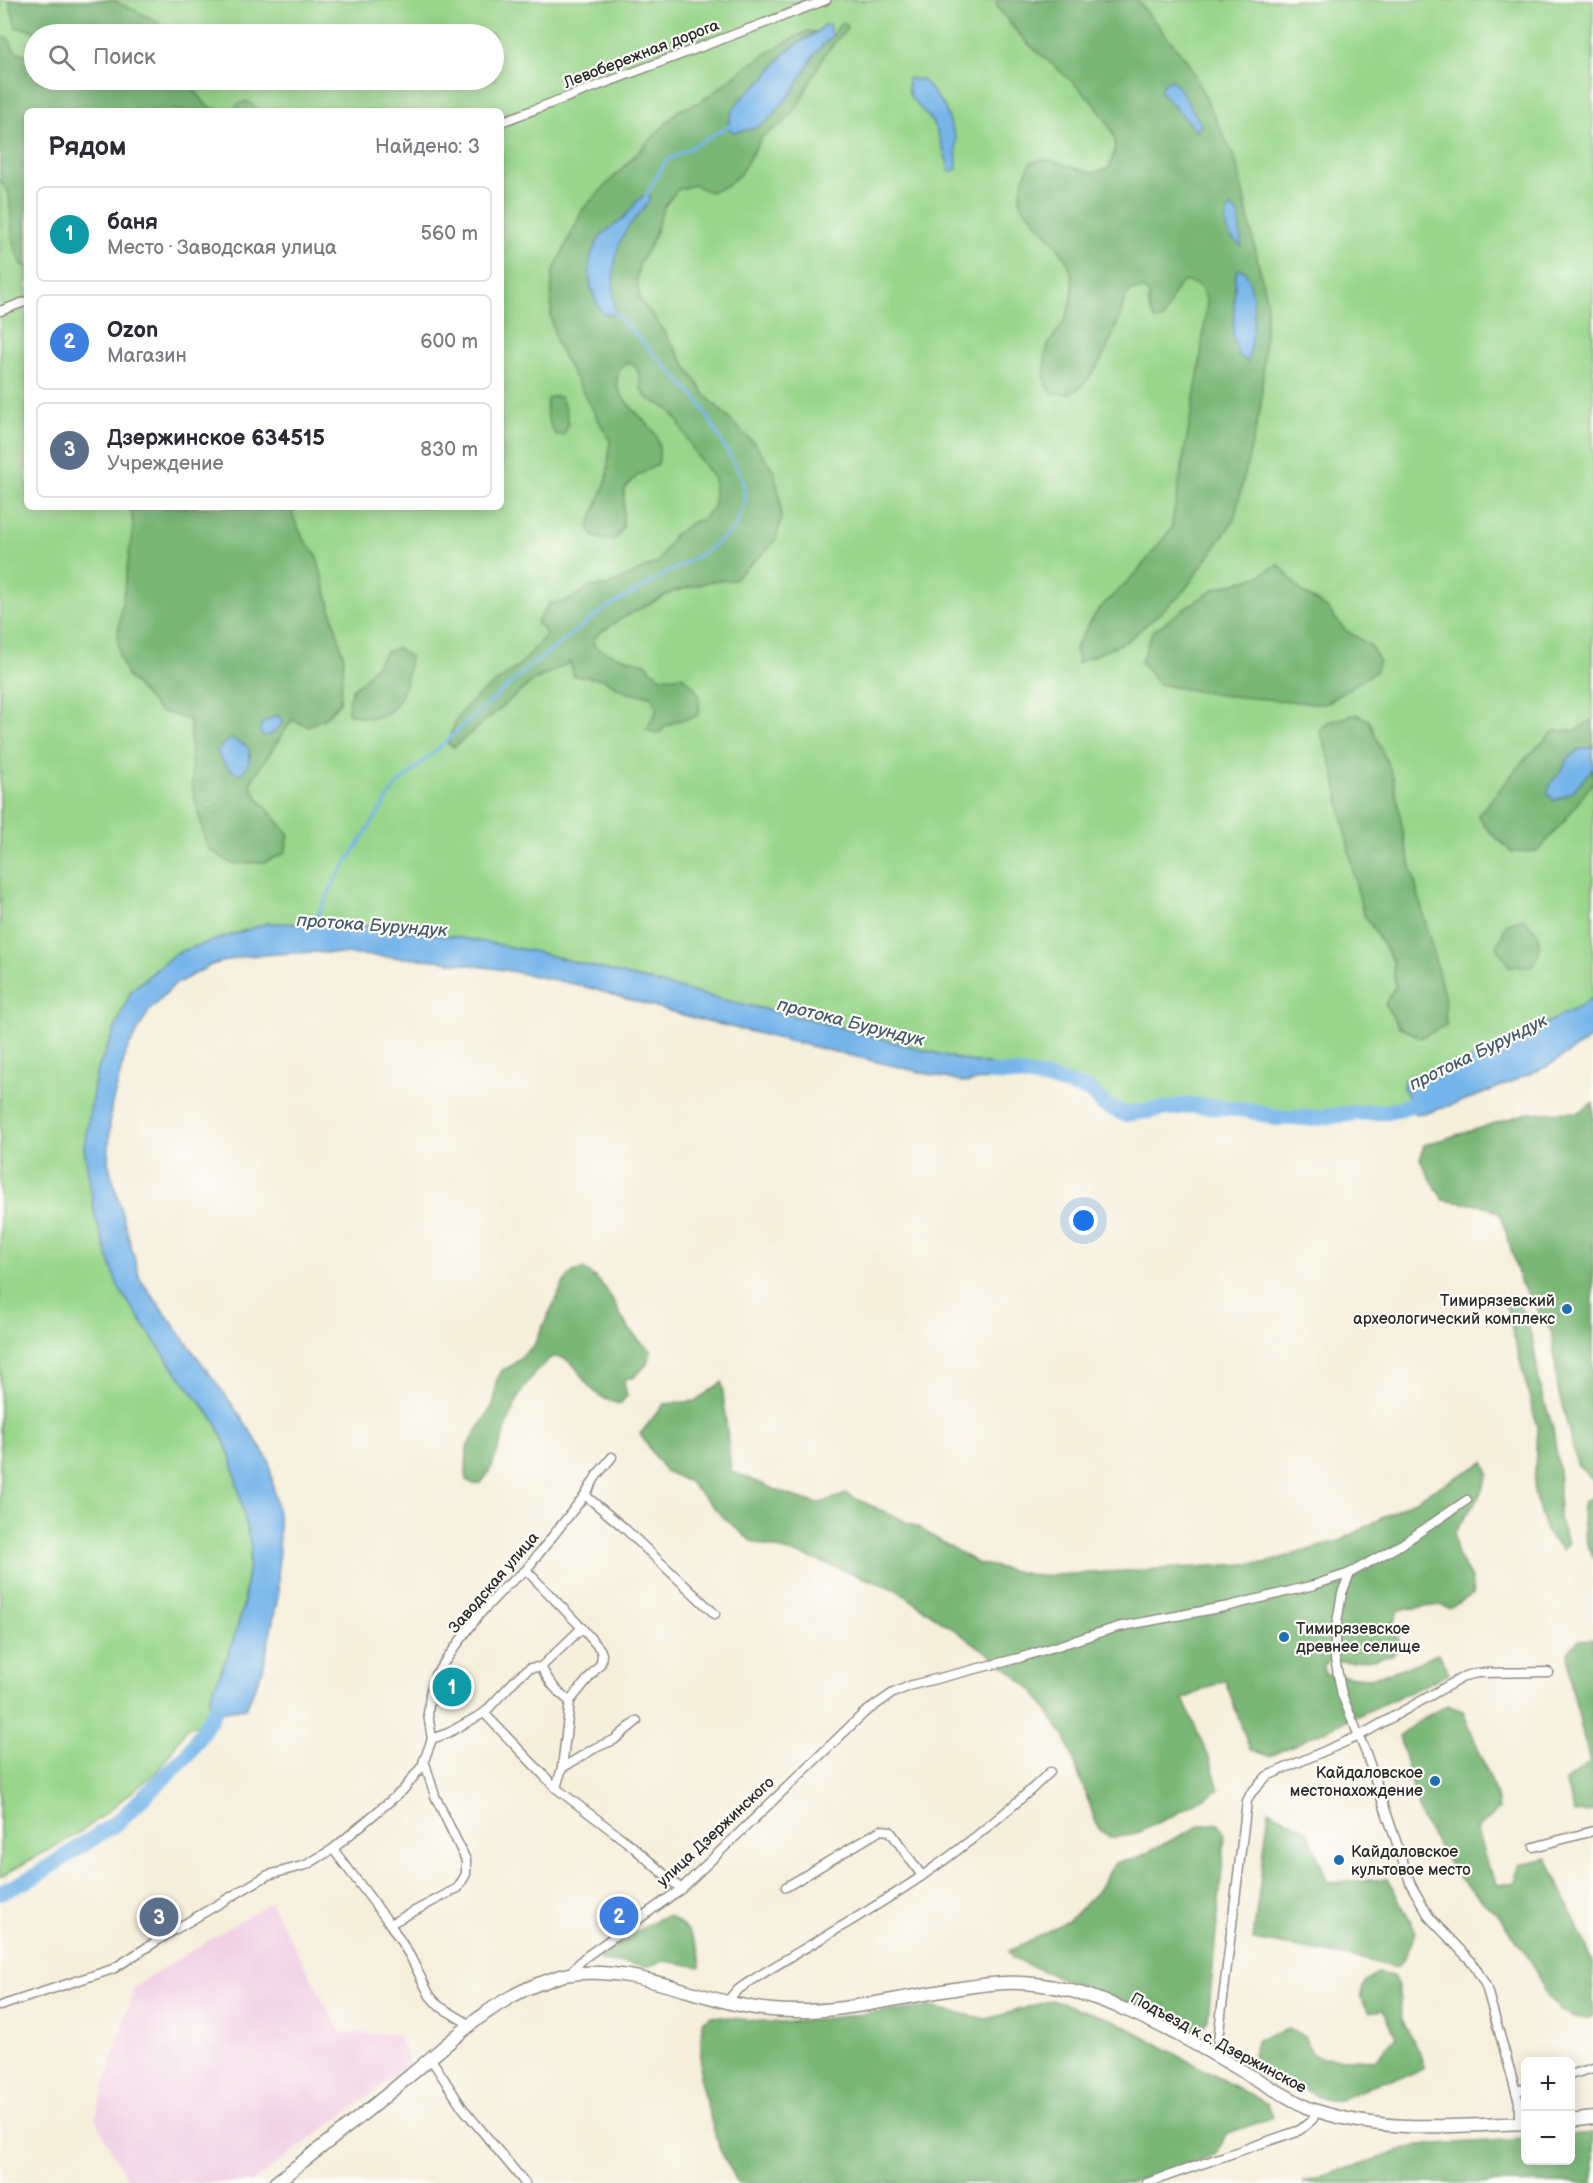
<!DOCTYPE html>
<html lang="ru">
<head>
<meta charset="utf-8">
<style>
	:root { --surface:#fff; --page:#f7f7f7; --text:#2b2b33; --muted:#7c7c81; --line:#e1e1e2; --accent:#1f6fb2 }
	body { margin:0; font-family:"Balsamiq Sans",sans-serif; background:var(--page); color:var(--text) }
	.controls { position:absolute; right:18px; bottom:18px; display:grid; overflow:hidden; border-radius:9px; box-shadow:0 3px 15px #0003 }
	.controls button { width:54px; height:54px; display:grid; place-items:center; padding:0; border:0; border-bottom:2px solid var(--line); background:var(--surface); color:var(--text); font:30px sans-serif }
	.you { position:absolute; left:1084px; top:1221px; width:21px; height:21px; margin:-15px; border:4px solid #fff; border-radius:50%; background:#1a73e8; box-shadow:0 0 0 9px #1a73e833 }
	.badge { display:grid; place-items:center; width:39px; height:39px; border-radius:50%; background:var(--accent); color:#fff; font-size:20px; font-weight:700 }
	.pin { position:absolute; translate:-50% -50%; border:3px solid #fff; box-shadow:0 2px 6px #0006 }
	.list { margin:0; padding:0; list-style:none }
	h2 { display:flex; justify-content:space-between; align-items:center; height:78px; margin:0; padding:0 24px; font-size:26px }
	h2 small { font-size:20px; font-weight:400; color:var(--muted) }
	.list li { display:grid; grid-template-columns:39px 1fr auto; gap:18px; align-items:center; box-sizing:border-box; height:96px; margin:0 12px 12px; padding:0 12px; border:2px solid var(--line); border-radius:9px }
	.list b { display:block; font-size:22px; white-space:nowrap }
	.list p { margin:0; font-size:20px; white-space:nowrap; color:var(--muted) }
	.list em { font-size:20px; font-style:normal; color:var(--muted) }
	.icon { flex:none; width:33px; height:33px; fill:none; stroke:currentColor; stroke-width:2; stroke-linecap:round; stroke-linejoin:round }
	.map { position:relative; flex:none; width:1593px; height:2183px; overflow:hidden }
	.search { position:absolute; background:var(--surface); box-shadow:0 3px 15px #0003; left:24px; top:24px; width:480px; height:66px; display:flex; align-items:center; gap:15px; box-sizing:border-box; padding:0 21px; border-radius:33px; color:var(--muted); font-size:22px }
	.panel { position:absolute; background:var(--surface); box-shadow:0 3px 15px #0003; left:24px; top:108px; width:480px; height:402px; border-radius:9px }
	.map>svg:first-child { display:block }
</style>
</head>
<body>
<div class="map">
<svg width="1593" height="2183" viewBox="0 0 1593 2183">
	<rect width="100%" height="100%" fill="#fdfcf7"/>
	<filter id="ink" filterUnits="userSpaceOnUse"><feTurbulence type="fractalNoise" baseFrequency=".0167" numOctaves="2"/><feDisplacementMap in="SourceGraphic" scale="12" xChannelSelector="R" yChannelSelector="G"/><feConvolveMatrix kernelMatrix="1 2 1 2 8 2 1 2 1" color-interpolation-filters="sRGB"/></filter>
	<filter id="wash" filterUnits="userSpaceOnUse"><feTurbulence type="fractalNoise" baseFrequency=".008" numOctaves="4" result="noise"/><feDisplacementMap in="SourceGraphic" scale="24" xChannelSelector="R" yChannelSelector="G"/><feGaussianBlur stdDeviation="1.35" result="paint"/><feColorMatrix in="noise" values="0 0 0 0 0 0 0 0 0 0 0 0 0 0 0 0 0 1.4 0 .05"/><feComposite in="paint" operator="in"/></filter>
	<g filter="url(#wash)">
		<rect width="100%" height="100%" fill="#f6efdc"/>
		<path fill="#f0d0e5" d="M270,1902L341,2033L399,2034L410,2065L251,2183H129L95,2119L134,1987Z"/>
		<path fill="#99d68b" stroke="#62805b" stroke-width="1.5" fill-rule="evenodd" d="M0,0H1593V998L1575,1009L1450,1070L1419,1080L1405,1079L1410,1106L1387,1112L1355,1113L1317,1118H1276L1248,1110L1190,1105L1125,1114L1104,1105L1091,1091L1054,1080L1014,1074L991,1065L958,1059L808,1019L720,999L536,952L451,936L356,925L268,923L176,953L131,991L96,1074L118,1287L171,1365L216,1422L232,1460L251,1547L243,1608L230,1650L210,1697L206,1723L187,1727L158,1771L84,1830L0,1877ZM822,29L816,52L791,94L815,32ZM34,34H494V80H34ZM27,111H501V507H27Z"/>
		<g fill="#7ab777" stroke="#527151" stroke-width="1.5">
			<path d="M9,0H112L153,19L164,28L167,34H40L31,30L16,27Z"/>
			<path d="M997,0H1137L1188,62L1236,161L1267,303L1261,406L1234,520L1182,594L1127,641L1078,663L1075,647L1098,610L1137,572L1171,529L1200,364L1207,301L1200,286L1185,281C1168,293 1173,305 1162,320H1155L1149,308V294L1143,290H1131C1123,299 1123,308 1119,319C1111,341 1093,388 1067,394C1063,395 1057,393 1053,393L1045,383C1044,371 1044,358 1048,346C1051,338 1059,331 1063,323C1092,265 1051,243 1020,203C1019,188 1024,175 1031,162L1046,159L1092,173L1109,168C1112,159 1117,147 1114,137C1102,102 1060,72 1034,49C1020,37 1008,21 997,7Z"/>
			<path d="M845,23L847,28L825,54L795,111L783,123L762,137L740,174L727,186L710,192L694,185L677,190L664,207L652,242L639,264L637,282L640,300L654,317L705,395L756,445L774,471L780,499L781,521L776,539L769,548L733,580L712,581L672,592L619,620L596,636L593,645C611,657 627,658 646,663C656,679 665,679 682,676C697,687 701,694 699,714C686,722 680,718 670,724C665,726 661,731 658,734L646,730L657,710L651,696L628,693L603,679L574,676L570,662L533,681L454,747L448,744C457,697 495,689 525,660C532,652 539,643 546,635L543,628L536,623L550,603L562,602L573,598L588,587L607,586L658,562L674,535L691,523L702,519L714,506V479L695,453L676,418L667,408L647,398L641,389L639,374L634,364L627,363C597,387 641,413 654,432C660,441 660,454 658,464L637,476L624,490L623,527L616,539L605,540L593,536L588,528L607,479L610,441L557,345L551,318L552,274L583,209L679,110C705,104 721,85 742,70C763,55 785,42 808,31L815,32C806,38 795,44 787,51C778,59 772,71 763,79C747,94 731,104 728,127L734,132L752,129L791,94L816,52L833,35L840,24Z"/>
			<path d="M0,37L8,38L15,51L27,55L34,50V80H187L207,106L221,111H27V267L22,265L13,243L9,193L0,180Z"/>
			<path d="M247,101L260,111H234L238,104Z"/>
			<path d="M556,396L561,398C566,412 573,423 563,435H556C548,423 544,412 548,398Z"/>
			<path d="M131,507H291L293,516L303,538L316,554L344,658L340,702L324,719L307,726L292,720L250,783L258,798L289,835L285,853L265,862L232,864L207,848L192,786L190,720L159,711L128,677L119,656L118,634L133,526Z"/>
			<path d="M1278,564L1303,593L1327,608L1345,630L1370,645L1379,660L1375,672L1324,704L1220,695L1158,684L1141,662L1152,632L1181,611L1215,589L1259,576Z"/>
			<path d="M398,648L410,657C406,696 395,730 348,713L349,699L353,688L363,681L386,652Z"/>
			<path d="M1356,714L1369,720L1393,777L1405,843L1444,995L1446,1025L1420,1038L1398,1026L1385,1004L1395,987L1393,961L1363,913L1353,871L1334,773L1320,731L1326,723Z"/>
			<path d="M1593,719V782L1569,815L1538,851L1512,852L1486,828L1478,815L1524,760L1554,731L1577,730Z"/>
			<path d="M1523,918L1539,935V953L1531,967L1509,966L1497,947L1507,923Z"/>
			<path d="M1593,1103V1481L1577,1464L1558,1389L1552,1333L1521,1284L1501,1215L1486,1206L1443,1200L1420,1160L1424,1145L1528,1113L1579,1112Z"/>
			<path d="M583,1269C613,1287 612,1307 631,1331C636,1338 644,1345 651,1351L647,1364L633,1378H626L624,1382L627,1396L620,1404C610,1401 602,1399 594,1391C577,1377 578,1356 552,1357C510,1389 509,1431 488,1474L481,1483L474,1484L466,1480L467,1447L494,1403L496,1382L502,1370L511,1366L534,1345L564,1282L573,1272Z"/>
			<path d="M1512,1296L1524,1313L1533,1341L1540,1387L1553,1428L1559,1471V1519L1568,1542L1563,1550L1547,1534L1534,1494L1537,1427L1505,1302Z"/>
			<path d="M722,1382L731,1471L786,1494L818,1504L846,1494L917,1527L977,1563L1038,1576L1264,1563L1342,1540L1484,1462L1489,1473L1479,1497L1454,1533L1457,1555L1471,1578L1473,1594L1449,1609L1440,1605L1399,1610L1394,1624L1401,1647L1391,1656L1352,1662L1330,1660L1324,1665V1674L1369,1678L1407,1667L1439,1653L1449,1674L1270,1756L1250,1750L1225,1680L1183,1699L1211,1762L1219,1790L1174,1815L1133,1835L1111,1838L1098,1828L1066,1739L1035,1692L995,1658L895,1589L810,1558L751,1541L721,1515L689,1482L665,1471L640,1434L664,1404L695,1401Z"/>
			<path d="M1593,1497V1559C1585,1539 1579,1523 1584,1501Z"/>
			<path d="M1593,1639V1811L1575,1813L1565,1781L1590,1763L1571,1685L1568,1652L1579,1640Z"/>
			<path d="M1447,1705L1463,1711L1492,1783L1499,1809L1477,1830L1488,1868L1498,1885L1515,1882L1518,1865L1547,1858L1593,1962V2016L1588,2018H1574L1562,2012L1548,1997L1529,1958L1501,1918L1456,1875L1421,1818L1399,1736L1420,1720Z"/>
			<path d="M1269,1810L1308,1831L1328,1883L1388,1879L1416,1932L1404,1959L1396,1968L1362,1959L1253,1940Z"/>
			<path d="M1219,1823L1225,1835L1208,2020L1202,2028L1192,2031L1013,1959L1009,1951L1068,1921L1097,1892L1115,1863L1135,1859L1201,1825Z"/>
			<path d="M668,1916C687,1925 703,1947 700,1967L665,1961L648,1966L600,1961L599,1957L602,1953L622,1942L657,1919Z"/>
			<path d="M1377,1973L1393,1976L1398,1986L1402,2020L1419,2051L1424,2068L1411,2075L1382,2081L1340,2100H1326L1259,2068C1253,2057 1251,2052 1257,2040L1289,2029L1305,2037L1312,2054L1322,2058L1375,2060L1396,2036L1383,2010L1369,2012L1360,1997L1365,1982Z"/>
			<path d="M1052,2000L1116,2021L1268,2105L1273,2117L1226,2134L1217,2154L1171,2171L1128,2183H738L719,2148L700,2081L702,2022L711,2016L781,2023L930,2007L987,2019Z"/>
			<path d="M1593,2133V2183H1302L1419,2145L1525,2139L1526,2160H1570L1571,2135Z"/>
		</g>
		<g fill="#76b5ea" stroke="#50708a" stroke-width="1.5">
			<path d="M824,25H830V31L833,35L816,52L791,94L766,122L752,129L733,132L728,127C731,102 747,94 764,79C773,70 779,58 789,50C799,41 816,36 824,25Z"/>
			<path d="M908,78L923,80L944,106L956,139L957,169L950,172C945,156 941,136 932,122C920,103 906,104 908,78Z"/>
			<path d="M1172,80L1183,94L1201,124L1197,132L1160,91L1163,84Z"/>
			<path d="M648,193L650,198C644,212 629,222 623,236C612,257 612,290 615,314H604C587,292 583,259 601,236C608,228 618,224 625,216C633,208 638,197 648,193Z"/>
			<path d="M1231,207L1239,216L1241,246C1226,235 1220,223 1231,207Z"/>
			<path d="M1238,269L1245,271C1259,299 1253,333 1248,362L1238,356L1233,337L1235,277Z"/>
			<path d="M278,715L282,720L281,725L270,735L263,736L259,731L263,722Z"/>
			<path d="M231,739L247,746C253,758 249,765 241,774C228,771 223,763 217,752L222,745Z"/>
			<path d="M1593,747V768L1573,791L1554,801L1547,793L1553,780L1561,772L1568,759L1579,750Z"/>
			<path d="M268,923L356,925L451,936L536,952L720,999L808,1019L958,1059L991,1065L1014,1074L966,1083L697,1019L579,985L505,970L437,960L313,952L244,956L211,965L174,985L149,1011L126,1052L111,1108L108,1162L140,1279L242,1418L269,1461L279,1521L278,1596L263,1669L246,1708L219,1712L210,1697L230,1650L243,1608L251,1547L232,1461L216,1422L171,1365L118,1287L95,1217L84,1147L96,1074L131,991L176,953Z"/>
			<path d="M1593,998V1037L1548,1066L1485,1093L1431,1112L1415,1114C1410,1105 1409,1096 1403,1088L1404,1079L1419,1080L1450,1070L1575,1009Z"/>
		</g>
		<g fill="none" stroke-linecap="round" stroke-linejoin="round">
			<g stroke="#76b5ea" stroke-width="3">
				<path d="M646,195L666,161L731,125"/>
				<path d="M312,927L336,879L396,786L528,668L603,610L706,551L733,530L746,500L742,478L699,401L613,311"/>
			</g>
			<g stroke="#76b5ea" stroke-width="16">
				<path d="M992,1073L1020,1074L1054,1080L1091,1091L1104,1105L1125,1114L1190,1105L1248,1110L1276,1118H1317L1355,1113L1387,1112L1431,1099"/>
				<path d="M0,1893L32,1878L119,1821L189,1753L227,1690"/>
			</g>
		</g>
	</g>
	<g filter="url(#ink)">
		<g fill="none" stroke-linecap="round" stroke-linejoin="round">
			<defs>
				<g id="street">
					<path d="M501,122L826,0"/>
					<path d="M0,311L27,301"/>
					<path d="M585,1495L622,1526L715,1614"/>
					<path d="M526,1570L582,1628L600,1649L602,1654L601,1663L570,1701L562,1768L556,1788"/>
					<path d="M1350,1573L1342,1593L1335,1634V1659L1342,1695L1366,1753L1411,1885L1430,1918L1472,1962L1486,1986L1519,2102V2124"/>
					<path d="M541,1667C549,1681 556,1692 570,1701"/>
					<path d="M484,1713L556,1788L632,1846L681,1889"/>
					<path d="M432,1739L428,1714L430,1694L435,1675L478,1616L505,1587L526,1570L585,1495L597,1475L612,1457"/>
					<path d="M562,1768L595,1748L614,1740L637,1721"/>
					<path d="M1534,1847L1593,1831"/>
					<path d="M333,1849L390,1924L410,1956L430,1996L439,2006L469,2024"/>
					<path d="M786,1887L881,1830L890,1831L922,1876"/>
					<path d="M390,1924L458,1888L466,1874V1860L435,1796L424,1760"/>
					<path d="M569,1974L584,1958L681,1889L864,1713L893,1693L912,1685L1019,1658L1118,1627L1229,1606L1314,1585L1350,1573L1402,1544L1467,1500"/>
					<path d="M726,2003L735,1992L746,1984C804,1947 865,1915 922,1876C967,1845 1010,1810 1050,1772"/>
					<path d="M0,2006L113,1969L171,1932L268,1875L306,1865L333,1849L403,1790L422,1766L432,1739L448,1733L484,1713L519,1676L530,1668L541,1667L582,1628"/>
					<path d="M1216,2056L1247,1801L1251,1793L1267,1776L1359,1736L1465,1676L1477,1673L1548,1672"/>
					<path d="M431,2059L462,2107L525,2183"/>
					<path d="M1570,2075L1593,2068"/>
					<path d="M1516,2091L1526,2088"/>
					<path d="M1147,2183L1300,2130L1312,2120L1317,2111"/>
				</g>
				<g id="secondary">
					<path d="M1570,2121L1593,2118"/>
					<path d="M275,2183C322,2147 368,2111 413,2073C453,2040 489,2003 538,1984C548,1981 560,1975 571,1974C639,1965 704,2004 772,2010C847,2017 927,1988 1003,1983C1104,1977 1219,2061 1306,2107C1377,2134 1451,2126 1526,2123"/>
				</g>
			</defs>
			<use href="#street" stroke="#908d84" stroke-width="11"/>
			<use href="#secondary" stroke="#908d84" stroke-width="15"/>
			<use href="#street" stroke="#fff" stroke-width="8"/>
			<use href="#secondary" stroke="#fff" stroke-width="12"/>
		</g>
	</g>
	<g fill="#1f6fb2" stroke="#fdfcf7" stroke-width="2">
		<circle cx="1567" cy="1309" r="6"/>
		<circle cx="1284" cy="1637" r="6"/>
		<circle cx="1435" cy="1781" r="6"/>
		<circle cx="1339" cy="1860" r="6"/>
	</g>
	<g text-anchor="middle" stroke-width="4.5" stroke-linejoin="round" paint-order="stroke">
		<g font-size="16" fill="#2b2b2b" stroke="#fdfcf7">
			<text transform="translate(641 53) rotate(-21)" y="6">Левобережная дорога</text>
			<text transform="translate(493 1582) rotate(-49)" y="6">Заводская улица</text>
			<text transform="translate(715 1831) rotate(-43)" y="6">улица Дзержинского</text>
			<text transform="translate(1219 2042) rotate(28)" y="6">Подъезд к с. Дзержинское</text>
		</g>
		<g font-size="16" fill="#2b2b2b" stroke="#fdfcf7" text-anchor="end">
			<text x="1555" y="1306">Тимирязевский<tspan x="1555" dy="18">археологический комплекс</tspan></text>
			<text x="1296" y="1634" text-anchor="start">Тимирязевское<tspan x="1296" dy="18">древнее селище</tspan></text>
			<text x="1423" y="1778">Кайдаловское<tspan x="1423" dy="18">местонахождение</tspan></text>
			<text x="1351" y="1857" text-anchor="start">Кайдаловское<tspan x="1351" dy="18">культовое место</tspan></text>
		</g>
		<g font-size="18" font-style="italic" fill="#455b6e" stroke="#fdfcf7">
			<text transform="translate(372 925) rotate(4)" y="6">протока Бурундук</text>
			<text transform="translate(851 1022) rotate(14)" y="6">протока Бурундук</text>
			<text transform="translate(1478 1052) rotate(-26)" y="6">протока Бурундук</text>
		</g>
	</g>
</svg>
<div class="controls">
<button>+</button>
<button>−</button>
</div>
<div class="you"></div>
<div class="pin badge" style="left:452px;top:1687px;background:#0f9aa8">1</div>
<div class="pin badge" style="left:619px;top:1916px;background:#3f7fe0">2</div>
<div class="pin badge" style="left:159px;top:1917px;background:#5c6f8a">3</div>
<div class="search"><svg class="icon" aria-label="search" viewBox="0 0 24 24"><circle cx="10" cy="10" r="6"/><path d="M15 15l6 6"/></svg>Поиск</div>
<section class="panel">
<h2>Рядом<small>Найдено: 3</small></h2>
<ul class="list">
<li><span class="badge" style="background:#0f9aa8">1</span><div><b>баня</b><p>Место · Заводская улица</p></div><em>560 m</em></li>
<li><span class="badge" style="background:#3f7fe0">2</span><div><b>Ozon</b><p>Магазин</p></div><em>600 m</em></li>
<li><span class="badge" style="background:#5c6f8a">3</span><div><b>Дзержинское 634515</b><p>Учреждение</p></div><em>830 m</em></li>
</ul>
</section>
</div>
</body>
</html>
